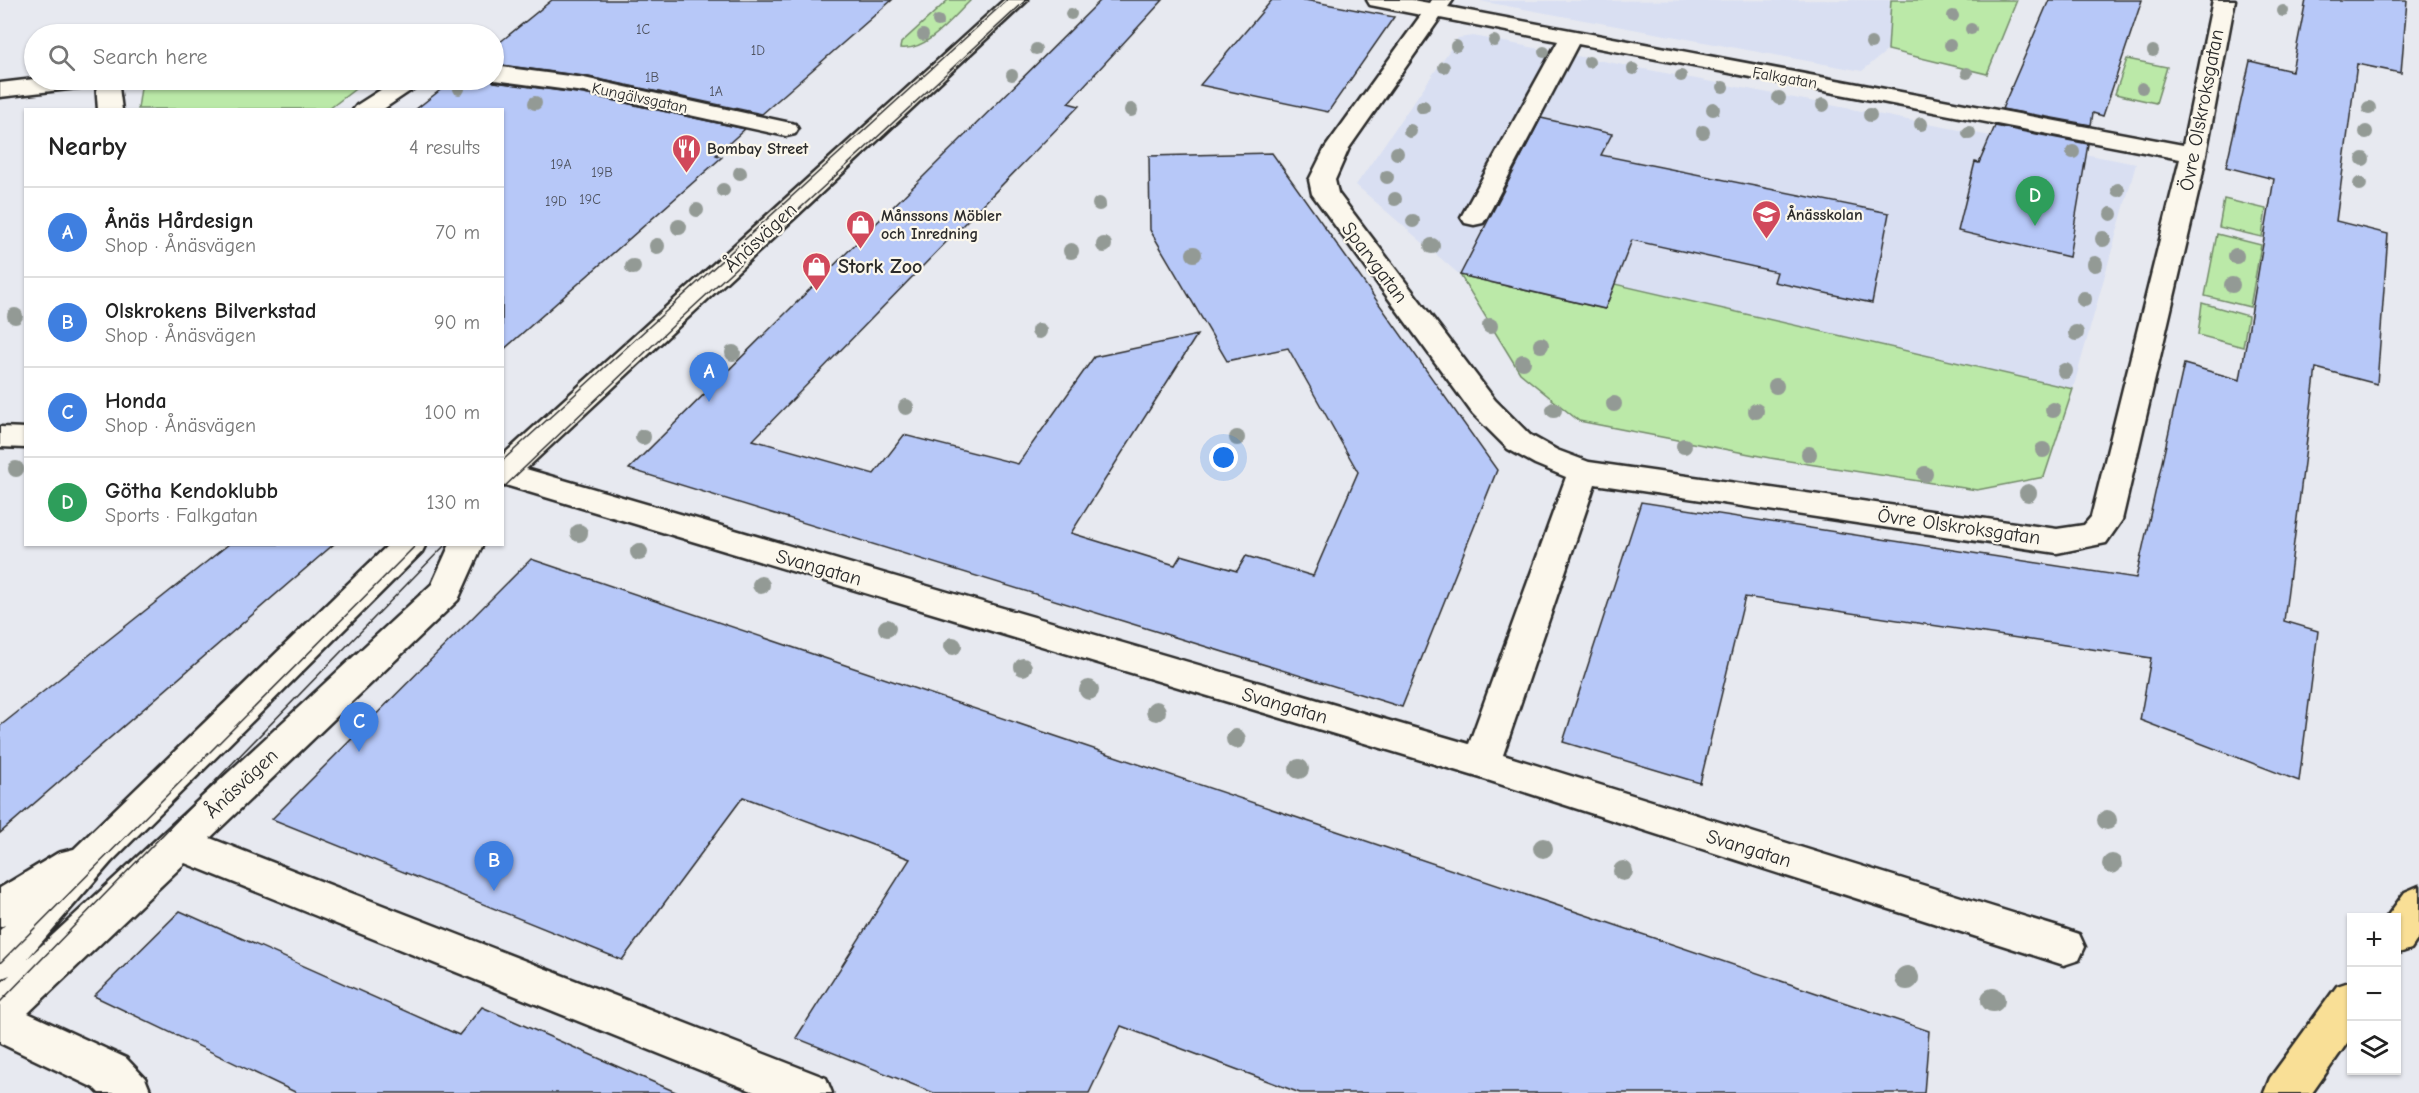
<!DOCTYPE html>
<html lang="en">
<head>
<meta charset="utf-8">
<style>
	:root { --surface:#fff; --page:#f6f6f6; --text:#222; --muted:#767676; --line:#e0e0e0; --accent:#d1495b }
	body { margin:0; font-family:"Comic Neue",sans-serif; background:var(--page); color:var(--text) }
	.controls { position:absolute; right:18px; bottom:18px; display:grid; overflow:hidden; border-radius:0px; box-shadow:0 2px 4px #0004 }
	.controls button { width:54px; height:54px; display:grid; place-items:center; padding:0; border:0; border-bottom:2px solid var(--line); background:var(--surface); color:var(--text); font:30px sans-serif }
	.you { position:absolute; left:1224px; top:458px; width:21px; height:21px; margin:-15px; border:4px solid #fff; border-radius:50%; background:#1a73e8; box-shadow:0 0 0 9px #1a73e833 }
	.badge { display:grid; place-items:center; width:39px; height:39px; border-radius:50%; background:var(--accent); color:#fff; font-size:20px; font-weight:700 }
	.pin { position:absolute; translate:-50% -50px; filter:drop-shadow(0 2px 3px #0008) }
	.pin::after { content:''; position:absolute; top:32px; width:21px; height:18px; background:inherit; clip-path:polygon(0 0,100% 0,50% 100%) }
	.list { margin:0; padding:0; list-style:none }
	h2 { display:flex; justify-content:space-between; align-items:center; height:78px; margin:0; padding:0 24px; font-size:26px }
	h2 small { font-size:20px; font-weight:400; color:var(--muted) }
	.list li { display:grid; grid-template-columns:39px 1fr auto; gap:18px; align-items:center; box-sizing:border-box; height:90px; padding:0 24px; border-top:2px solid var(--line) }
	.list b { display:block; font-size:22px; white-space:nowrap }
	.list p { margin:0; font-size:20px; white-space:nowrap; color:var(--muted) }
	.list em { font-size:20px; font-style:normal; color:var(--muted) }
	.icon { flex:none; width:33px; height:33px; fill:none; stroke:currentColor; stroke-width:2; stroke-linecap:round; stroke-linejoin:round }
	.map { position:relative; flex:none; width:2419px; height:1093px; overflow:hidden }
	.search { position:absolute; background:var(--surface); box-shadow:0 2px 4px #0004; left:24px; top:24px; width:480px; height:66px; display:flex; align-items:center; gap:15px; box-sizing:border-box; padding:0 21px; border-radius:33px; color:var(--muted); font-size:22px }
	.panel { position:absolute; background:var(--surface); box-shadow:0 2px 4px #0004; left:24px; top:108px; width:480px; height:438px; border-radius:0px }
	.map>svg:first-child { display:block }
</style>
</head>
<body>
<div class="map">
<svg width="2419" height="1093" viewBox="0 0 2419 1093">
	<rect width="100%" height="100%" fill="#e7e9f0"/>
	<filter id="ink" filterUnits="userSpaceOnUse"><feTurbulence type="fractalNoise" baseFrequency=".0167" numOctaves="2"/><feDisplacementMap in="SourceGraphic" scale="12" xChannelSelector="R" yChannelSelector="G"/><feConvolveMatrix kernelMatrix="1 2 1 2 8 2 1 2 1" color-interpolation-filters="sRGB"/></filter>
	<g filter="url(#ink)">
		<g fill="#d9dff2">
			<path d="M1891,0L1888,50L1862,71L1480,1Z"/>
			<path d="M1473,36L2136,164L2073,389L1615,284L1605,309L1460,275L1356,185L1458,38Z"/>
		</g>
		<g fill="#bbe9a8" stroke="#738a6a" stroke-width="1.5">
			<path d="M948,0H971C953,17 927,52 900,48L901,43Z"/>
			<path d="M1891,0H2017L1987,74L1888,50Z"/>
			<path d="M2127,59L2167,67L2156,103L2115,94Z"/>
			<path d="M196,80H367L329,109H138L142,81Z"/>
			<path d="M2224,199L2266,209L2262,237L2219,227Z"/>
			<path d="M2217,234L2261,245L2250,307L2205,296Z"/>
			<path d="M1460,275L1605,309L1615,284L2073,389L2044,477L1977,490L1770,458L1579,421L1520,373Z"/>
			<path d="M2202,303L2248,316L2243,347L2198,335Z"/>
		</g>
		<g fill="#b7c8f8" stroke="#2b2b2b" stroke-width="1.5">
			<path d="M552,0H892L762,114L584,76L494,64V47Z"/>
			<path d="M1101,0H1163L1068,103L1079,106L753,440L874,474L904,435L1018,464L1094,357L1197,335L1071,533L1175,565L1181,555L1237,571L1246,556L1313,576L1358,472L1288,348L1227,361L1150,230L1149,156L1272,153L1497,470L1402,707L629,469Z"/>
			<path d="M1272,0H1305L1394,17L1328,112L1200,85Z"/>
			<path d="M2049,0H2142L2103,116L2093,113L2091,125L2002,109Z"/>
			<path d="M2306,0H2407L2401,73L2357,64L2336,221L2388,234L2377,384L2316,368L2284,621L2318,631L2299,781L2140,720L2151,658L1745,597L1700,783L1563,742L1641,502L2136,578L2184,364L2240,380L2274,179L2226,167L2250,61L2292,71Z"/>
			<path d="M453,80H492L494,82L584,94L745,129L716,155L722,157L502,351V110H415Z"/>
			<path d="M1541,118L1612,134L1601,155L1889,213L1872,303L1774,282L1777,272L1632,240L1605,309L1460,275Z"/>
			<path d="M1995,126L2088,144L2069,257L1958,231L1975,162L1979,163Z"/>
			<path d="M229,544H334L0,833V726Z"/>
			<path d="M531,559L1929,1031L1924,1093H1300L1121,1026L1089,1093H934L796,1038L910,859L743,797L622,960L272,819Z"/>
			<path d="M180,911L459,1035L482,1007L678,1093H297L94,996Z"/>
		</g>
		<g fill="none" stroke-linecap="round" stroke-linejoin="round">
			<defs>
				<g id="minor">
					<path d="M1004,0H1028L526,469L1469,744L1566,477L1535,464L1508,449L1473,414L1312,194L1309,180L1325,148L1421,15L1370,5L1367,0H1412L1429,3L1431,0H1453L1448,7L2183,145L2213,0H2235L2201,181L2122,520L2106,543L2057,553L1595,484L1503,755L2064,929L2079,934L2085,947L2079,960L2064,965L1481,778L502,484V456ZM1440,18L1558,41L1461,217L1465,223L1474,225L1483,223L1487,217L1578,44L2180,159L2091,517L2084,525L2057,529L1589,462L1557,450L1530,435L1495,400L1338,193L1335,180L1349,148Z"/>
					<path d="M494,66L584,78L786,122L795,124L798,129L795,134L786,136L584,92L494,80Z"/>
					<path d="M34,79L118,80L122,110H98L96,83L86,87L0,97V83Z"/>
					<path d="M396,80H423L419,85L382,110H353L357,105Z"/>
					<path d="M0,427L26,428V448L0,447Z"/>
					<path d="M389,544H426L422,552L111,862L27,959L432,584L450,544H483L458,600L210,838L826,1078L832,1093H757L185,863L28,1013L126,1058L145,1078L151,1093H99L94,1088L0,1043V984L10,975L0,979V930L5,925L0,927V888L58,853L74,849Z"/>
				</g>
				<g id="highway">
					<path d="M2419,886V937L2411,949L2396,954V918H2386L2405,892Z"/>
					<path d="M2352,981V1036L2312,1093H2264L2270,1078L2337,986Z"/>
				</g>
			</defs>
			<use href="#minor" stroke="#2b2b2b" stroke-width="5"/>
			<use href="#highway" stroke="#2b2b2b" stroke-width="5"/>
			<use href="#minor" fill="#fbf7ec" fill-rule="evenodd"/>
			<use href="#highway" fill="#f9df96" fill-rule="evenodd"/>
			<g stroke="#2b2b2b" stroke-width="1.5">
				<path d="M502,461L1007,0"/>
				<path d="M502,489L676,323L1026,0"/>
				<path d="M0,963L417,544"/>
				<path d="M0,1002L446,544"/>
			</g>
		</g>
		<g fill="#939a95">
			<circle cx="2283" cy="11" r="6"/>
			<circle cx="1071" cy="14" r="6"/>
			<circle cx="1953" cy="16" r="6"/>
			<circle cx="938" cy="21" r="6"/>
			<circle cx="1971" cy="29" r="6"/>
			<circle cx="923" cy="35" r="6"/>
			<circle cx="1494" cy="41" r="6"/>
			<circle cx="1871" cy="43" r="6"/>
			<circle cx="1950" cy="45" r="6"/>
			<circle cx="1456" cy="46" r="6"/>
			<circle cx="1036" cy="49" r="6"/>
			<circle cx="2153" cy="51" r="6"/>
			<circle cx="1544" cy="52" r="6"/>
			<circle cx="1589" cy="62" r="6"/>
			<circle cx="1444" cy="67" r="6"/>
			<circle cx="1633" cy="69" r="6"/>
			<circle cx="1967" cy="73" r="6"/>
			<circle cx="1012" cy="75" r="6"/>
			<circle cx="1681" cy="76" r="6"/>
			<circle cx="1723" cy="87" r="6"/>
			<circle cx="2142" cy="88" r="6"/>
			<circle cx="459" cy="89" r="6"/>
			<circle cx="1779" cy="98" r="7"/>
			<circle cx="535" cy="103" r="7"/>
			<circle cx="1823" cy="105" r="7"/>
			<circle cx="1423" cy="107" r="7"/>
			<circle cx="2369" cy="108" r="7"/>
			<circle cx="1713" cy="109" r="7"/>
			<circle cx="1131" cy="110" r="7"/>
			<circle cx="1870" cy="115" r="7"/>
			<circle cx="1921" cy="124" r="7"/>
			<circle cx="1410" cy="131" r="7"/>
			<circle cx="1703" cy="132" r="7"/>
			<circle cx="2366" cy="132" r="7"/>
			<circle cx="1969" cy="133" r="7"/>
			<circle cx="2073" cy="152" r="7"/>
			<circle cx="1397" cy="153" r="7"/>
			<circle cx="2363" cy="159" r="7"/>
			<circle cx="740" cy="173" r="7"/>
			<circle cx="1387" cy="177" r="7"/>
			<circle cx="2360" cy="184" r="7"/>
			<circle cx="723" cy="190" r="7"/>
			<circle cx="2118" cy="190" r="7"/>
			<circle cx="1395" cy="199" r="7"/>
			<circle cx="1099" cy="204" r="7"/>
			<circle cx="697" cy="210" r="7"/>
			<circle cx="2111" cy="214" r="7"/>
			<circle cx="1413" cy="221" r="7"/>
			<circle cx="679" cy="227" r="8"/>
			<circle cx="2103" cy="239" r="8"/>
			<circle cx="1104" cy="245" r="8"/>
			<circle cx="657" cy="246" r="8"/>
			<circle cx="1432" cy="246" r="8"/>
			<circle cx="1071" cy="251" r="8"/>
			<circle cx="1194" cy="254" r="8"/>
			<circle cx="2236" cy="256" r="8"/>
			<circle cx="2095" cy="264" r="8"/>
			<circle cx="633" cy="267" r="8"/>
			<circle cx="2232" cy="285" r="8"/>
			<circle cx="2084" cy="299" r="8"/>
			<circle cx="15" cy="316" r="8"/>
			<circle cx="1490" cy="326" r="8"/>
			<circle cx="1039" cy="331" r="8"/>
			<circle cx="2076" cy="333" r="8"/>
			<circle cx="1541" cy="345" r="8"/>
			<circle cx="733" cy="353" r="8"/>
			<circle cx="1523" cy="362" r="8"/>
			<circle cx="2065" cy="371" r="8"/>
			<circle cx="1776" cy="386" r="8"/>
			<circle cx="1614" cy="404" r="8"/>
			<circle cx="906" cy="407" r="8"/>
			<circle cx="1554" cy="410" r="8"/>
			<circle cx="2053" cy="410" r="8"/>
			<circle cx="1756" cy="411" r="8"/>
			<circle cx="643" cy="437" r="8"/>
			<circle cx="1237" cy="438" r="8"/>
			<circle cx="1684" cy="446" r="8"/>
			<circle cx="2043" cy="450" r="8"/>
			<circle cx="1809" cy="454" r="8"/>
			<circle cx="16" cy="469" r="8"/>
			<circle cx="1925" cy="474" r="8"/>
			<circle cx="2028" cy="493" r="9"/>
			<circle cx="579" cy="533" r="9"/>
			<circle cx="639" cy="552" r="9"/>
			<circle cx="761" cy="585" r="9"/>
			<circle cx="887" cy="628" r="9"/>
			<circle cx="953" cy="646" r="9"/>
			<circle cx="1023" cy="667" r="9"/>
			<circle cx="1089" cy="690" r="10"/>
			<circle cx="1156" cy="711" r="10"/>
			<circle cx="1236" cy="739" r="10"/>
			<circle cx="1299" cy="769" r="10"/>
			<circle cx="2107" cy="820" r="10"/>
			<circle cx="1543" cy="848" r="10"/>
			<circle cx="2112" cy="864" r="10"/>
			<circle cx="1623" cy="871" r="10"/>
			<circle cx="1907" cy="978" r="12"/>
			<circle cx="1993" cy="1000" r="12"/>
		</g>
	</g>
	<defs>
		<symbol id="restaurant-pin" viewBox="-11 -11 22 30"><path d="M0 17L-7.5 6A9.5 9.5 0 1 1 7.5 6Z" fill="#d1495b" stroke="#fbf7ec"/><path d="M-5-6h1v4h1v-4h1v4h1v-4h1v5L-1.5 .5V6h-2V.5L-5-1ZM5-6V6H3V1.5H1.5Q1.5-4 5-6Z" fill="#fff"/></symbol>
		<symbol id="school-pin" viewBox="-11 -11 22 30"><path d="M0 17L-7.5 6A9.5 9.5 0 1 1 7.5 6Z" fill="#d1495b" stroke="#fbf7ec"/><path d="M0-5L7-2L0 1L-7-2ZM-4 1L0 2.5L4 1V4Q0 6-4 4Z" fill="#fff"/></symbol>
		<symbol id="shop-pin" viewBox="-11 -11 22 30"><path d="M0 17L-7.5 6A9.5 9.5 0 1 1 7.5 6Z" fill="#d1495b" stroke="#fbf7ec"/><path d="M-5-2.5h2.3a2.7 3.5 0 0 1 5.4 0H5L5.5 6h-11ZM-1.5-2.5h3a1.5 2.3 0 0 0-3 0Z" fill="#fff"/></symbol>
	</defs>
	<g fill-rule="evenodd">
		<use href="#restaurant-pin" x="670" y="132" width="33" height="45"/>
		<use href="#school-pin" x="1750" y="198" width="33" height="45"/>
		<use href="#shop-pin" x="844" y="208" width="33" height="45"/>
		<use href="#shop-pin" x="800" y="250" width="33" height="45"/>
	</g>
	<g text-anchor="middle" stroke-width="4.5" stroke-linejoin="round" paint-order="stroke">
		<g font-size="14" fill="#4e525e">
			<text x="643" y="34">1C</text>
			<text x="758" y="55">1D</text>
			<text x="652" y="82">1B</text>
			<text x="716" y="96">1A</text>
			<text x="561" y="169">19A</text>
			<text x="602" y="177">19B</text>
			<text x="590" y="204">19C</text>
			<text x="556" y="206">19D</text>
		</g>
		<g font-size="16" fill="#2b2b2b" stroke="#fbf7ec">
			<text transform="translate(1785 77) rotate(10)" y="6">Falkgatan</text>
			<text transform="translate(640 97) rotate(12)" y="6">Kungälvsgatan</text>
		</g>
		<g font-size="16" font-weight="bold" fill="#2b2b2b" stroke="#fbf7ec" text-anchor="start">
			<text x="707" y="154">Bombay Street</text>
			<text x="1787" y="220">Ånässkolan</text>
			<text x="881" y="221">Månssons Möbler<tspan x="881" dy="18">och Inredning</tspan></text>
		</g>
		<g font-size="20" fill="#2b2b2b" stroke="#fbf7ec">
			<text transform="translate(2201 110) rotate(-79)" y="7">Övre Olskroksgatan</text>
			<text transform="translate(760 237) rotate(-43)" y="7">Ånäsvägen</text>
			<text transform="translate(1375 262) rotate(53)" y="7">Sparvgatan</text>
			<text transform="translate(1959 526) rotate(8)" y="7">Övre Olskroksgatan</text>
			<text transform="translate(819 567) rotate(16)" y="7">Svangatan</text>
			<text transform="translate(1285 705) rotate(16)" y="7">Svangatan</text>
			<text transform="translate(241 783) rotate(-43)" y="7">Ånäsvägen</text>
			<text transform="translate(1749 848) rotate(17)" y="7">Svangatan</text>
		</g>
		<g font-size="20" font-weight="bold" fill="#2b2b2b" stroke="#fbf7ec" text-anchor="start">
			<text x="838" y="273">Stork Zoo</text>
		</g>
	</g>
</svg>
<div class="controls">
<button>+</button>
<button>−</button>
<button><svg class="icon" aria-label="layers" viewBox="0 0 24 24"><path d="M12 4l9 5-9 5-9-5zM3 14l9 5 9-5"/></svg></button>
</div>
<div class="you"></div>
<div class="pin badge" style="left:709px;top:402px;background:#3f7fe0">A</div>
<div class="pin badge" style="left:494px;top:891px;background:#3f7fe0">B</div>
<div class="pin badge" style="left:359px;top:752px;background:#3f7fe0">C</div>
<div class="pin badge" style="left:2035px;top:226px;background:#2e9e5b">D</div>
<div class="search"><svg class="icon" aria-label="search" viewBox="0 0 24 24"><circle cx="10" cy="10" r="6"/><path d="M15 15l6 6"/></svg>Search here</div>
<section class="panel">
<h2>Nearby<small>4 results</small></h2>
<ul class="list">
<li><span class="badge" style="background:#3f7fe0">A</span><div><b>Ånäs Hårdesign</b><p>Shop · Ånäsvägen</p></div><em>70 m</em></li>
<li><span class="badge" style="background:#3f7fe0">B</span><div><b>Olskrokens Bilverkstad</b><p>Shop · Ånäsvägen</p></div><em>90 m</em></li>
<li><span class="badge" style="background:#3f7fe0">C</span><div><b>Honda</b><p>Shop · Ånäsvägen</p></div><em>100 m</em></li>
<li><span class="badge" style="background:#2e9e5b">D</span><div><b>Götha Kendoklubb</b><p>Sports · Falkgatan</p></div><em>130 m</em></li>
</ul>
</section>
</div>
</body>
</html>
